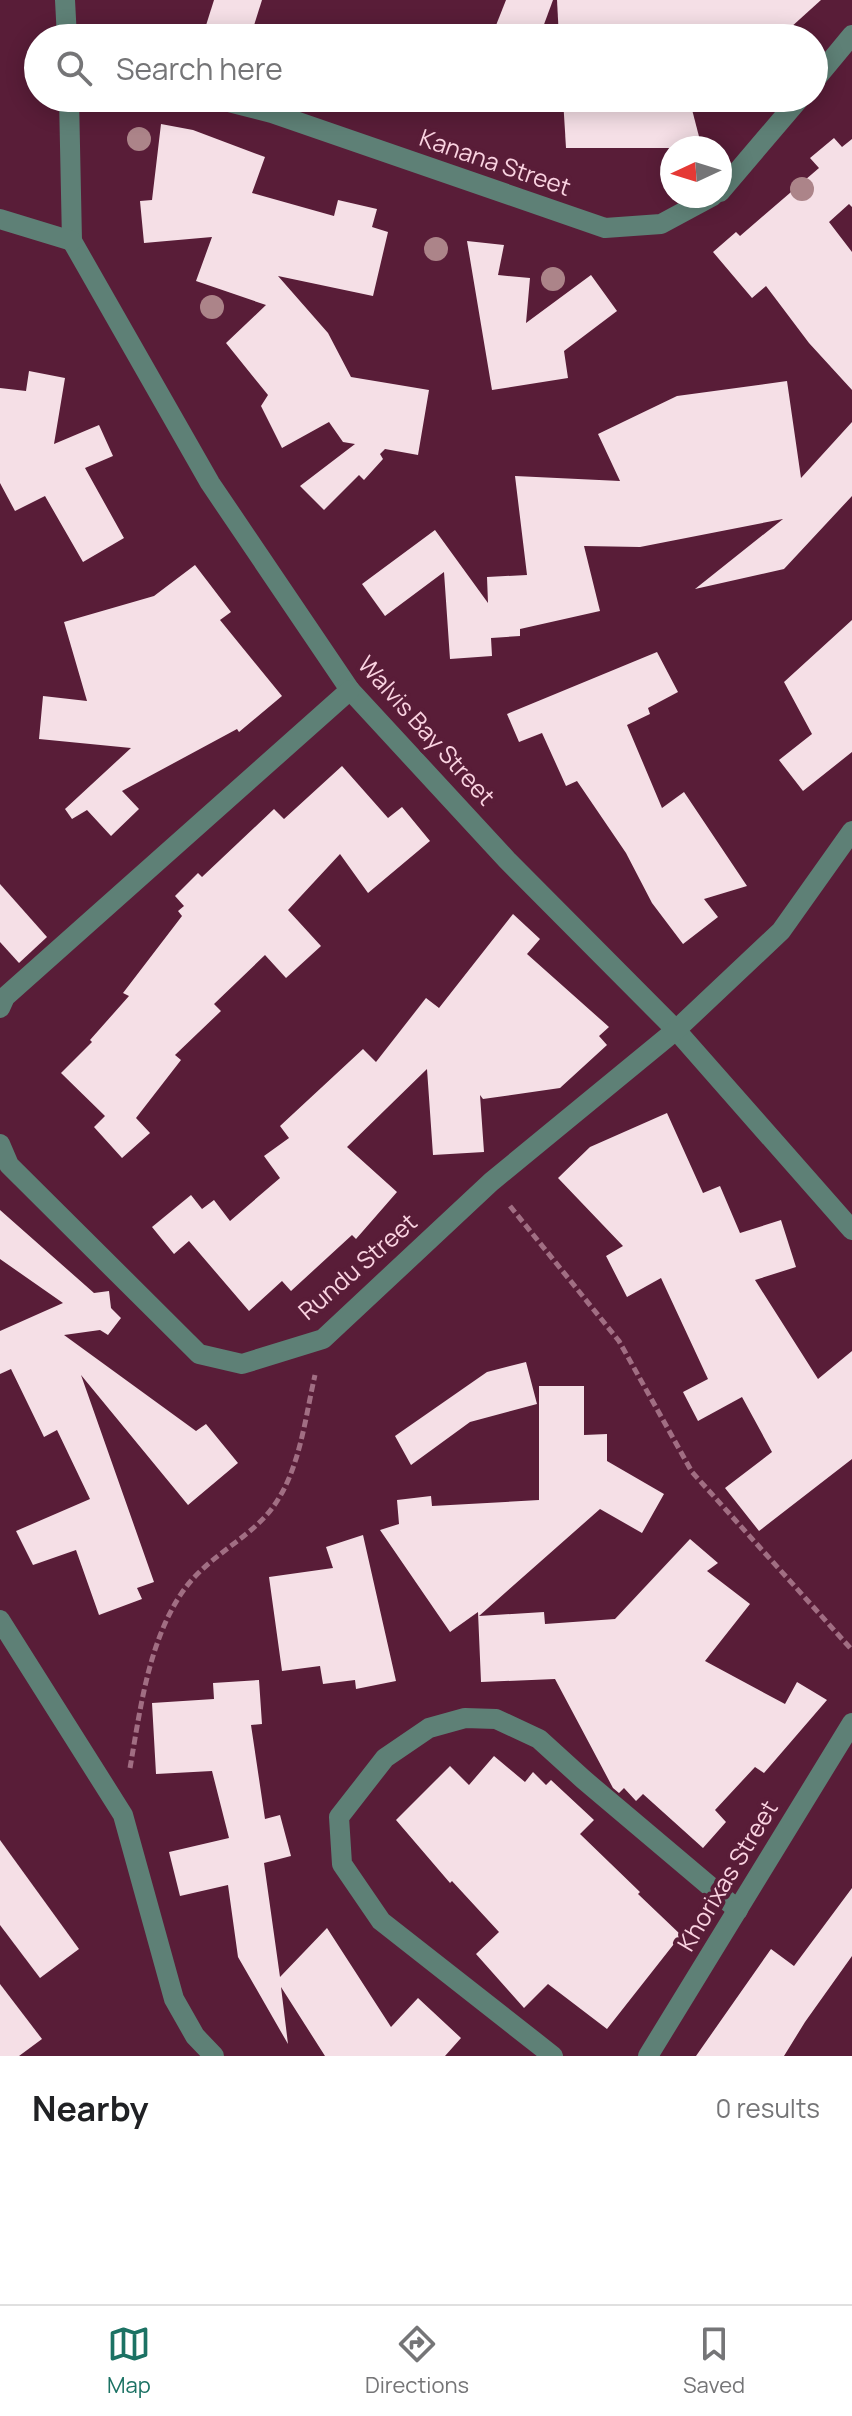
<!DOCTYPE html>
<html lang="en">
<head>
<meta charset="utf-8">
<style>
	:root { --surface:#fff; --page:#f2f2f2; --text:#202124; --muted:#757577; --line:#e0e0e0; --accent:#1c7264 }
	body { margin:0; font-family:Manrope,sans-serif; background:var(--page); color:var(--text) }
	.compass { position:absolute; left:660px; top:136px; width:72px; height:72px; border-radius:50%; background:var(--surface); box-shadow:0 4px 20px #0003; rotate:266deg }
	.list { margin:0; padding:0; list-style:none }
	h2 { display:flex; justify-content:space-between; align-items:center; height:104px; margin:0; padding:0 32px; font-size:34px }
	h2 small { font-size:26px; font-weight:400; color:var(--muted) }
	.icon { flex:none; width:44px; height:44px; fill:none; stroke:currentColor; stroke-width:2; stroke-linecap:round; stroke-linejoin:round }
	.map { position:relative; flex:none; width:852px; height:2056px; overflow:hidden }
	.search { position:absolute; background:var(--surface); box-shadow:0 4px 20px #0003; left:24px; right:24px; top:24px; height:88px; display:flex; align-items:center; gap:20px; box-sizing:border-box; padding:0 28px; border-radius:44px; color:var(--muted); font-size:30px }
	.sheet { height:248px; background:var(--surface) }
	nav { display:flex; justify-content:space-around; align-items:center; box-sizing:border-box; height:112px; border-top:2px solid var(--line); background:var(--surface); font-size:22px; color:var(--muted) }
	nav a { display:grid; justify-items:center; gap:4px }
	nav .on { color:var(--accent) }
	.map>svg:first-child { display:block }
</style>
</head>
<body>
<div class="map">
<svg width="852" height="2056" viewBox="0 0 852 2056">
	<rect width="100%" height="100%" fill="#591d38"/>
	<g fill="#f5dfe6">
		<path d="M214,0H262L250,38H202Z"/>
		<path d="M506,0H553L539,38H491Z"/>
		<path d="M557,0H821L779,38H559Z"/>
		<path d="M563,98H689L702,148H566Z"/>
		<path d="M161,124L193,130L265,157L252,193L334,216L338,200L377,209L372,227L388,232L373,296L278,276L328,333L351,377L429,390L418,455L385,449L380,454L383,459L364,480L359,475L324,510L300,486L355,444L343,442L329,422L282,448L261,406L268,395L226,343L266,305L196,281L212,237L144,243L140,201L152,200Z"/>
		<path d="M834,138L842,147L852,139V207L849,204L829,222L852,252V390L809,343L766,286L752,298L713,252L736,232L740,236L819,168L810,158Z"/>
		<path d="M467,241L504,245L498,275L530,278L526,323L591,275L617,311L564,351L568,378L492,390Z"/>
		<path d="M29,371L65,378L54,444L99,425L113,456L85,468L124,538L83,562L45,496L15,511L0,483V388L26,391Z"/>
		<path d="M787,381L801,478L852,422V496L784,569L695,589L783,519L640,547L584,546L600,611L520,629V636L491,638L492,656L450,659L444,572L385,616L362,584L435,530L488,603L487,577L527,575L515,476L620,481L598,434L677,396Z"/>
		<path d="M195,565L231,612L220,620L282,696L239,732L237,729L122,791L139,809L111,836L87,810L72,819L65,809L131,748L39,739L43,696L87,701L64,622L154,596Z"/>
		<path d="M852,620V752L803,791L779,760L812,734L784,682Z"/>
		<path d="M657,652L678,692L648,708L650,714L627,725L662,808L684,792L747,886L704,899L718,917L683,944L652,903L626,853L577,781L566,786L542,733L519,742L507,714Z"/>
		<path d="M342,766L388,818L402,807L430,841L368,893L340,854L288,910L321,946L286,978L265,955L214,1004L221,1011L175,1055L181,1060L136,1118L150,1133L122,1158L94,1127L105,1116L61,1073L92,1042L90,1040L129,996L123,993L182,916L178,911L184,906L175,896L198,873L202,877L274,809L284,819Z"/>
		<path d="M0,884L47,937L19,963L0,942Z"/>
		<path d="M513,914L540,939L527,954L609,1027L599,1036L607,1045L560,1088L483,1099L480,1095L484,1152L433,1155L427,1069L347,1147L397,1192L356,1239L352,1235L291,1291L282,1281L249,1311L189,1241L174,1254L152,1227L191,1195L202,1209L214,1200L230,1221L280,1178L264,1156L289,1138L280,1126L363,1049L376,1062L426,998L439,1008Z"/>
		<path d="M667,1113L703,1193L720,1186L740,1233L781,1220L796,1267L755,1280L818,1379L852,1351V1459L759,1531L725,1488L772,1452L742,1397L698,1421L683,1392L708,1379L661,1278L627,1297L606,1256L623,1246L558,1178L590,1147Z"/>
		<path d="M0,1210L94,1293L109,1291L111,1308L121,1318L108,1335L100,1330L64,1335L196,1431L206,1424L238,1463L188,1505L81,1375L154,1582L137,1588L142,1599L99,1615L76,1550L33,1565L16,1531L90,1499L57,1430L44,1437L11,1369L0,1374V1331L63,1303L0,1259Z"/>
		<path d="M526,1362L537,1404L470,1422L411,1465L395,1436L487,1372Z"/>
		<path d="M539,1386H584V1435L607,1434V1461L664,1494L642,1533L600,1509L479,1616L544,1612L545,1624L615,1619L690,1539L718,1563L707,1571L750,1604L705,1661L785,1704L797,1682L827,1700L764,1773L755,1767L715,1810L726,1822L703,1848L643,1794L636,1801L624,1788L619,1793L613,1788L555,1679L481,1682L478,1612L450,1632L380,1530L399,1524L397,1500L431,1496L432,1506L539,1500Z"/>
		<path d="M363,1535L396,1681L356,1689L355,1680L323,1684L320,1666L282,1671L269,1577L333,1568L326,1547Z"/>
		<path d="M259,1680L262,1724L251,1725L265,1819L280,1815L291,1856L264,1863L280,1977L327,1928L391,2027L418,1998L461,2038L445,2056H325L281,1987L288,2044L238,1957L228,1885L180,1896L169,1852L229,1838L212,1771L156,1774L152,1703L214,1699L213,1683Z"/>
		<path d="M494,1756L525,1782L533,1772L546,1785L551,1780L594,1820L580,1834L640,1892L638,1894L681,1935L607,2029L548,1984L524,2008L476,1954L499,1932L452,1881L450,1883L396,1820L450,1766L469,1785Z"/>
		<path d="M0,1840L79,1949L40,1978L0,1925Z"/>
		<path d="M852,1888V1956L805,2022L784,2056H696L771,1949L794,1966Z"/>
		<path d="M0,1984L42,2039L19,2056H0Z"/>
	</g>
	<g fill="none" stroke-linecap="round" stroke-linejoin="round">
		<g stroke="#a16e83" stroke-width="5" stroke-dasharray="8 4" stroke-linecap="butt">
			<path d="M510,1206L619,1341L692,1472L852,1650"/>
			<path d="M130,1768C140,1711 148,1644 181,1594C206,1556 249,1540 273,1507C300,1470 305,1418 315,1375"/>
		</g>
		<g stroke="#5e8076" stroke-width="20">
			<path d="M65,0L67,38"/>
			<path d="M814,81L852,35"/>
			<path d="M69,98L72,241L210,483L350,690L507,860L676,1030L852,1230"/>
			<path d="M213,98L272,113L605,228L661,224L713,196"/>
			<path d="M720,192L800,98"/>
			<path d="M0,219L72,241"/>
			<path d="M0,1008L5,997L350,690"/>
			<path d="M0,1144L9,1165L199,1354L242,1364L323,1339L491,1182L676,1030L781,931L852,831"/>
			<path d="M0,1620L123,1815L174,1999L195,2036L214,2056"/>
			<path d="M553,2056L381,1921L342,1864L339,1817L385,1758L429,1728L465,1718L496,1719L539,1739L583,1779L738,1910"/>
			<path d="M648,2056L852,1723"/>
		</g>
	</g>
	<g fill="#ac8489">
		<circle cx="139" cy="139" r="12"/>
		<circle cx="802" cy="189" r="12"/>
		<circle cx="436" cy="249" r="12"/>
		<circle cx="553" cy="279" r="12"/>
		<circle cx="212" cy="307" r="12"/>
	</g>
	<g text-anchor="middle" stroke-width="8" stroke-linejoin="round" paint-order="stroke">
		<g font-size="24" fill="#fad3e1" stroke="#591d38">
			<text transform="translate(495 163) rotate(19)" y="8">Kanana Street</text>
			<text transform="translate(426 731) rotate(48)" y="8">Walvis Bay Street</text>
			<text transform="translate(358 1267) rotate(-41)" y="8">Rundu Street</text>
			<text transform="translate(728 1876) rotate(-59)" y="8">Khorixas Street</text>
		</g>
	</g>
</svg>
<svg class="compass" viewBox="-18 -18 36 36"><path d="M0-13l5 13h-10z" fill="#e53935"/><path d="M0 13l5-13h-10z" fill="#757577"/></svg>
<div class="search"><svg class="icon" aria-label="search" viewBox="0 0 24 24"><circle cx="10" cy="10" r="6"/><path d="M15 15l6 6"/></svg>Search here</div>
</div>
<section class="sheet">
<h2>Nearby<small>0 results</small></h2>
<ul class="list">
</ul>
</section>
<nav>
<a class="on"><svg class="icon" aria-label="map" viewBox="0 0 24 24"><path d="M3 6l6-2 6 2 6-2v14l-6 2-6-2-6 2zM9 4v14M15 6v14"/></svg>Map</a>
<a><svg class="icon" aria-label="directions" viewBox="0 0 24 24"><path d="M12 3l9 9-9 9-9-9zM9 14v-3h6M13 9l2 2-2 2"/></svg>Directions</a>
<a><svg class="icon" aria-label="saved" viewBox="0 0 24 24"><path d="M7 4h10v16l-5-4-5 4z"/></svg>Saved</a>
</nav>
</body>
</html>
